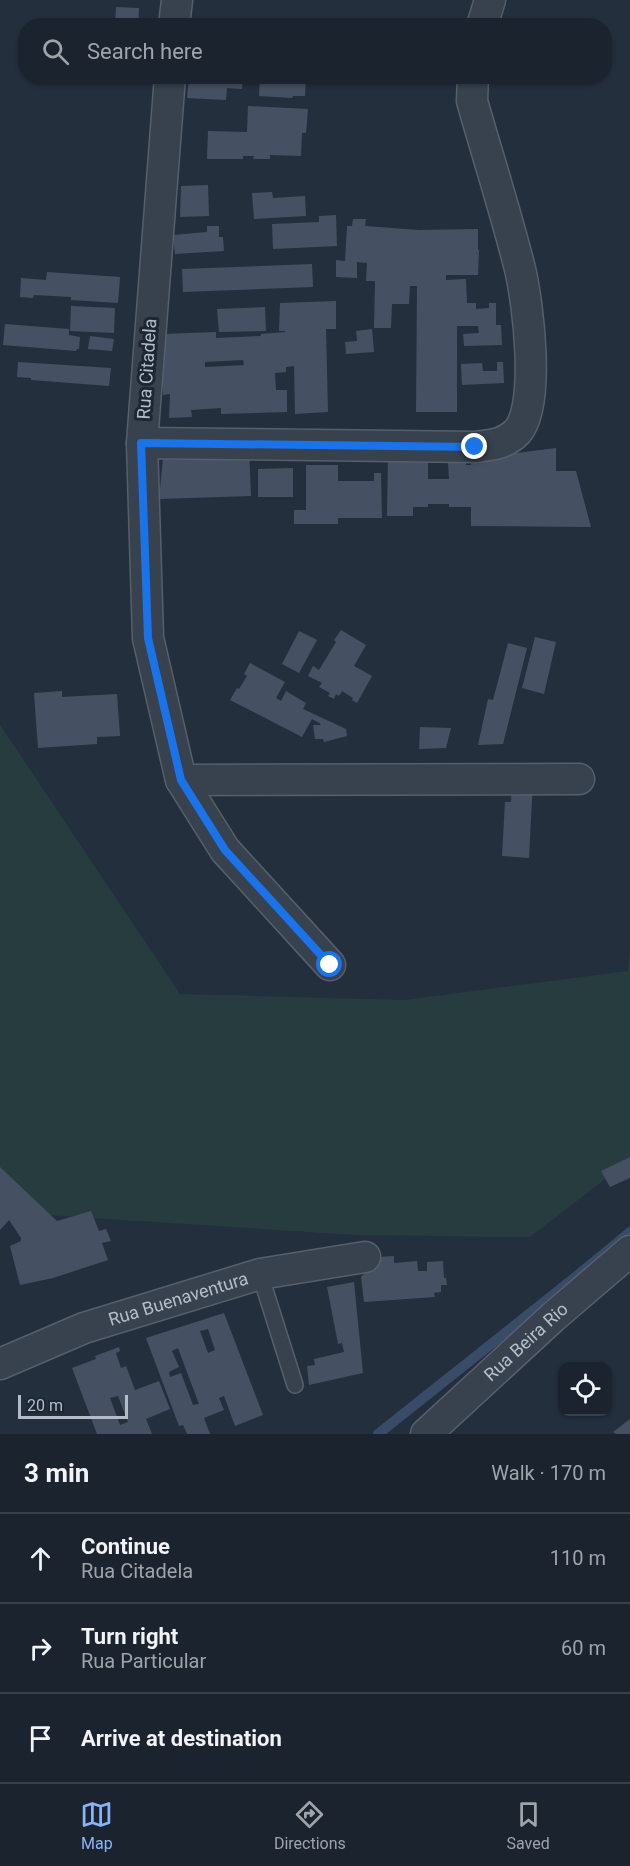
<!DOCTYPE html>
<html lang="en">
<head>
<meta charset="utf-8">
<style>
	:root { --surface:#1b232e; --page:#242b36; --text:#f1f3f6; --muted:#a0a4aa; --line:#39404a; --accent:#8ab4f8 }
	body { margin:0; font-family:Roboto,sans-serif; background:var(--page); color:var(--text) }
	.controls { position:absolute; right:18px; bottom:18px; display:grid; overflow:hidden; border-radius:12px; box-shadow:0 2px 4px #0004 }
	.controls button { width:54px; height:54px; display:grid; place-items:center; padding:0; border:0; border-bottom:2px solid var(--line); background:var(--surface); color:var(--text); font:30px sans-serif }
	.scale { position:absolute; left:18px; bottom:15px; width:110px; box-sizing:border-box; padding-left:6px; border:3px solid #b4bcc9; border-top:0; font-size:16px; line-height:21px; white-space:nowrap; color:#b4bcc9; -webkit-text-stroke:4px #1d2633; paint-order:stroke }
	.stop { position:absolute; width:18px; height:18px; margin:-14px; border:4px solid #1a73e8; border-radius:50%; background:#fff }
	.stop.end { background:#1a73e8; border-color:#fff; box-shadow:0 2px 6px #0008 }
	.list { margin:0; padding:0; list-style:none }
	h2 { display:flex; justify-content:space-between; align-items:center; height:78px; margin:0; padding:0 24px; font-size:26px }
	h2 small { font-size:20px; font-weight:400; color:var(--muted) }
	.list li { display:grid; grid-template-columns:39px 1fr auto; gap:18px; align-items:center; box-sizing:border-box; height:90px; padding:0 24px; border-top:2px solid var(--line) }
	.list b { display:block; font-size:22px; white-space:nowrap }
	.list p { margin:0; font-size:20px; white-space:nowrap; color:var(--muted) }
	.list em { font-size:20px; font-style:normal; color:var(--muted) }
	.icon { flex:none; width:33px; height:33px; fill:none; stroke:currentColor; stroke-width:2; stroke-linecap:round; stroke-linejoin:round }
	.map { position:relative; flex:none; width:630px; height:1434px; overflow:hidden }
	.search { position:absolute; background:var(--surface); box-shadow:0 2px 4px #0004; left:18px; right:18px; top:18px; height:66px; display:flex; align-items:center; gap:15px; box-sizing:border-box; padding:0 21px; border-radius:24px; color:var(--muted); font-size:22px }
	.sheet { height:348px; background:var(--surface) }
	nav { display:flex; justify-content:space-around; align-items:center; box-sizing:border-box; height:84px; border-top:2px solid var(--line); background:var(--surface); font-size:16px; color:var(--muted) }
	nav a { display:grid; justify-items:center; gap:3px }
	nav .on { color:var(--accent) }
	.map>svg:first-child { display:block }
</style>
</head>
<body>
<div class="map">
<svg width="630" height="1434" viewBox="0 0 630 1434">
	<rect width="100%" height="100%" fill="#242f3e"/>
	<path fill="#263c3f" d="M0,725L180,994L404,1000L628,971L630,950V1160L530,1237L355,1235L0,1212Z"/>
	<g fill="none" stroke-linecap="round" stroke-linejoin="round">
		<path stroke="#394c67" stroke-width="10" d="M378,1434L573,1279L630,1232"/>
	</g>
	<g fill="#455162" fill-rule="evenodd">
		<path d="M116,7L139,8L138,26H115Z"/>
		<path d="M189,76H243L242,89L227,88L226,100L187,98Z"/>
		<path d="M260,76H306L305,96H293L292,98L259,96Z"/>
		<path d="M248,106L308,109L306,133H302L301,156L270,155V159H253L254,156H243V159H207L208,131L247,132Z"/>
		<path d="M208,185L209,216L180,217L181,186Z"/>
		<path d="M272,192L273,198L305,196L306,216L254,219L252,193Z"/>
		<path d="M336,215L337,246L273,249L272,224L319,222V216Z"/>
		<path d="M353,219H366L365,226L419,230L478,229V250H479L478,275H446V280L466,279L467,303H476V309L489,308V303H496V325H501L502,345L464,346L463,334L479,333L478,326H457V412H416L417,286H410L409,304H392L391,328H374L375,281H366L367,263L357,262V278L336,277V260L345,261L347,226H352Z"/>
		<path d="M207,226H219V237H223L224,251L175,254L173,235L207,232Z"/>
		<path d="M312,264L313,287L183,292L182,269Z"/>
		<path d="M47,272L120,277L118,303L71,300V297L34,295L33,298L20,297L21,278L46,280Z"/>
		<path d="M336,301V329H326L328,412L295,414L294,366L286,367V372L275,373L276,390H287V412L221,414V408L191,410L192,417L169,418L170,394L163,395V334L216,332V338L261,336V334L285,332V331H279L280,303ZM243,360L244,365L205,367V362Z"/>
		<path d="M71,306L115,308L114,333L70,331Z"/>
		<path d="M265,307L266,331L219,332L217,309Z"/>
		<path d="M5,324L69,329V335L80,337L79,349H77L76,351L3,345Z"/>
		<path d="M372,329L374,352L346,354L345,342L357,341L356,331Z"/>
		<path d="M90,336L114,339L112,351L88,349Z"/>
		<path d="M18,362L111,368L109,386L31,380V378L17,377Z"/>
		<path d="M497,362H503L504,383L462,385L461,364L482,363L483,371H497Z"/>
		<path d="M249,447L251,496L159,499L164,448Z"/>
		<path d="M556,448V471H576L591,527L471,526V507H449V504H428V507H413V516H387L388,457H428V479H449L448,463H461V456H466V465H471L472,451L516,449L517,453Z"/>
		<path d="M306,465H338V481H374V473H381L382,518H338V524H294V510H306Z"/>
		<path d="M293,468V497H258V469Z"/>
		<path d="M341,630L366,645L354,666L372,676L357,703L352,700L353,698L342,691L339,696L336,694L334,699L328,696L330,693L319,687L322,683L308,676L313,666L319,670L336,642L334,640Z"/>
		<path d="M299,631L317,640L299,673L282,664Z"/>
		<path d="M535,637L556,642L544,694L522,688Z"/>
		<path d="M508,643L527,648L503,744L478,745L488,699L493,700Z"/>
		<path d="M250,663L285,682L276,698L281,701L286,691L306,703L303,709L346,729L347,736L324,742L323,739H315L313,725H320L321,724L312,719L302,737L230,700L237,688L239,689L247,676L244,674Z"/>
		<path d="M62,691V697L117,694L120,736L97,737V744L38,748L34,693Z"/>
		<path d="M420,727L451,728L446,748L419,749Z"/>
		<path d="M512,781H533L529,858L502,856L505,802H511Z"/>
		<path d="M630,1157V1178L610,1187L601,1171Z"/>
		<path d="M0,1167L57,1221L91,1211L99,1231L106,1229L111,1241L102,1243L108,1260L53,1278L20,1285L10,1246L21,1241V1238L9,1220L0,1230Z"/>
		<path d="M394,1256V1263L417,1261L418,1271H427V1262L443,1261L444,1278H446L447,1285H441V1292L434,1293L435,1297L364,1302L361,1277L365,1273L363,1264L364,1258Z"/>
		<path d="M354,1282L363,1373L309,1385L307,1366L315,1365L314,1359L344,1352L342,1343L338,1344L327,1287Z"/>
		<path d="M224,1313L263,1415L235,1426L224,1396L219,1398L224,1410L204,1418L210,1434H187L183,1425L179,1426L146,1338ZM208,1329L215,1350L208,1353L200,1331ZM178,1348L188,1375L199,1404L193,1405L181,1373L170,1377L169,1372L179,1367L172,1351Z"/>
		<path d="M119,1347L120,1351L116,1353L121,1368L126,1366L135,1390L159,1381L170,1409L146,1419L152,1434H97L72,1368L96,1359L95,1356ZM118,1396L128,1422L120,1425L110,1398Z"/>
		<path d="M630,1419V1434H616L613,1432Z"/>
	</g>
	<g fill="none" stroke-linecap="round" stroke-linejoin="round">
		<defs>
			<path id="lane" d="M260,1274L295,1385"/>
			<g id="street">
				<path d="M174,26L177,0"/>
				<path d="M482,26L490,0"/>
				<path d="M170,76L142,443L148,638L181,780L225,850L330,965"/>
				<path d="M142,443L475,447C492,445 505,444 517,432C541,406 528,303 520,269C506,213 488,157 472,101L473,76"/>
				<path d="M181,780L579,779"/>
				<path id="s1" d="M0,1364L84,1328L260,1274L365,1257"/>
				<path id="s2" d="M426,1434L553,1317L630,1251"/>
			</g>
		</defs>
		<use href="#lane" stroke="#565f6c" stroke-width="18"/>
		<use href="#street" stroke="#565f6c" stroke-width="33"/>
		<use href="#lane" stroke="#38414e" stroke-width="15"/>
		<use href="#street" stroke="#38414e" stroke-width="30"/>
	</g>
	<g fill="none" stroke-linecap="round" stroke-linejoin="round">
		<path stroke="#1a73e8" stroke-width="8" d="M330,965L225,850L181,780L148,638L141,443L475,447"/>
	</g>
	<g text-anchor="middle" stroke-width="6" stroke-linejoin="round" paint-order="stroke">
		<g font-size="18" fill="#b4bcc9" stroke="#1d2633">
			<text transform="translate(147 369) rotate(-86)" y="6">Rua Citadela</text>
			<text dy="6" stroke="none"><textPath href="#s1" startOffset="190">Rua Buenaventura</textPath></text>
			<text dy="6" stroke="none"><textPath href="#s2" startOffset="136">Rua Beira Rio</textPath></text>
		</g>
	</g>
</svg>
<div class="controls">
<button><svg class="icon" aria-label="locate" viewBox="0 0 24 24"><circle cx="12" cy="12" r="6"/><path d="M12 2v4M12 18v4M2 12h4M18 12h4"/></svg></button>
</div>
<div class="scale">20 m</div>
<div class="stop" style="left:330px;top:965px"></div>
<div class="stop end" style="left:475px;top:447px"></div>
<div class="search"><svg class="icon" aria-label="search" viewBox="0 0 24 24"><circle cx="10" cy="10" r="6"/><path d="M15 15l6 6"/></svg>Search here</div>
</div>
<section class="sheet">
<h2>3 min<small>Walk · 170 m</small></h2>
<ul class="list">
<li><svg class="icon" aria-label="ahead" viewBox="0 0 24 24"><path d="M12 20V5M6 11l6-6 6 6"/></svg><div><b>Continue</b><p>Rua Citadela</p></div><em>110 m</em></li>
<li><svg class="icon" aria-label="right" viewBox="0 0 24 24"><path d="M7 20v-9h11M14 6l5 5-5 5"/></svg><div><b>Turn right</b><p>Rua Particular</p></div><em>60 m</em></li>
<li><svg class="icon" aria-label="arrive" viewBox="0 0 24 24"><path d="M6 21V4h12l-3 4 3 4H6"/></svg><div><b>Arrive at destination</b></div></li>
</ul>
</section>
<nav>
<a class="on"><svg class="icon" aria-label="map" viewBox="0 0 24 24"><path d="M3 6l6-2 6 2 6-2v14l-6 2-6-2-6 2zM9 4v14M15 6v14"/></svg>Map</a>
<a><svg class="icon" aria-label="directions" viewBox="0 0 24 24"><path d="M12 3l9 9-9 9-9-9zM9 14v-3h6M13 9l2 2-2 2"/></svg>Directions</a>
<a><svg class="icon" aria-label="saved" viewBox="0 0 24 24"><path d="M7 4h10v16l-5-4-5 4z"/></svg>Saved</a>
</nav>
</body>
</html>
